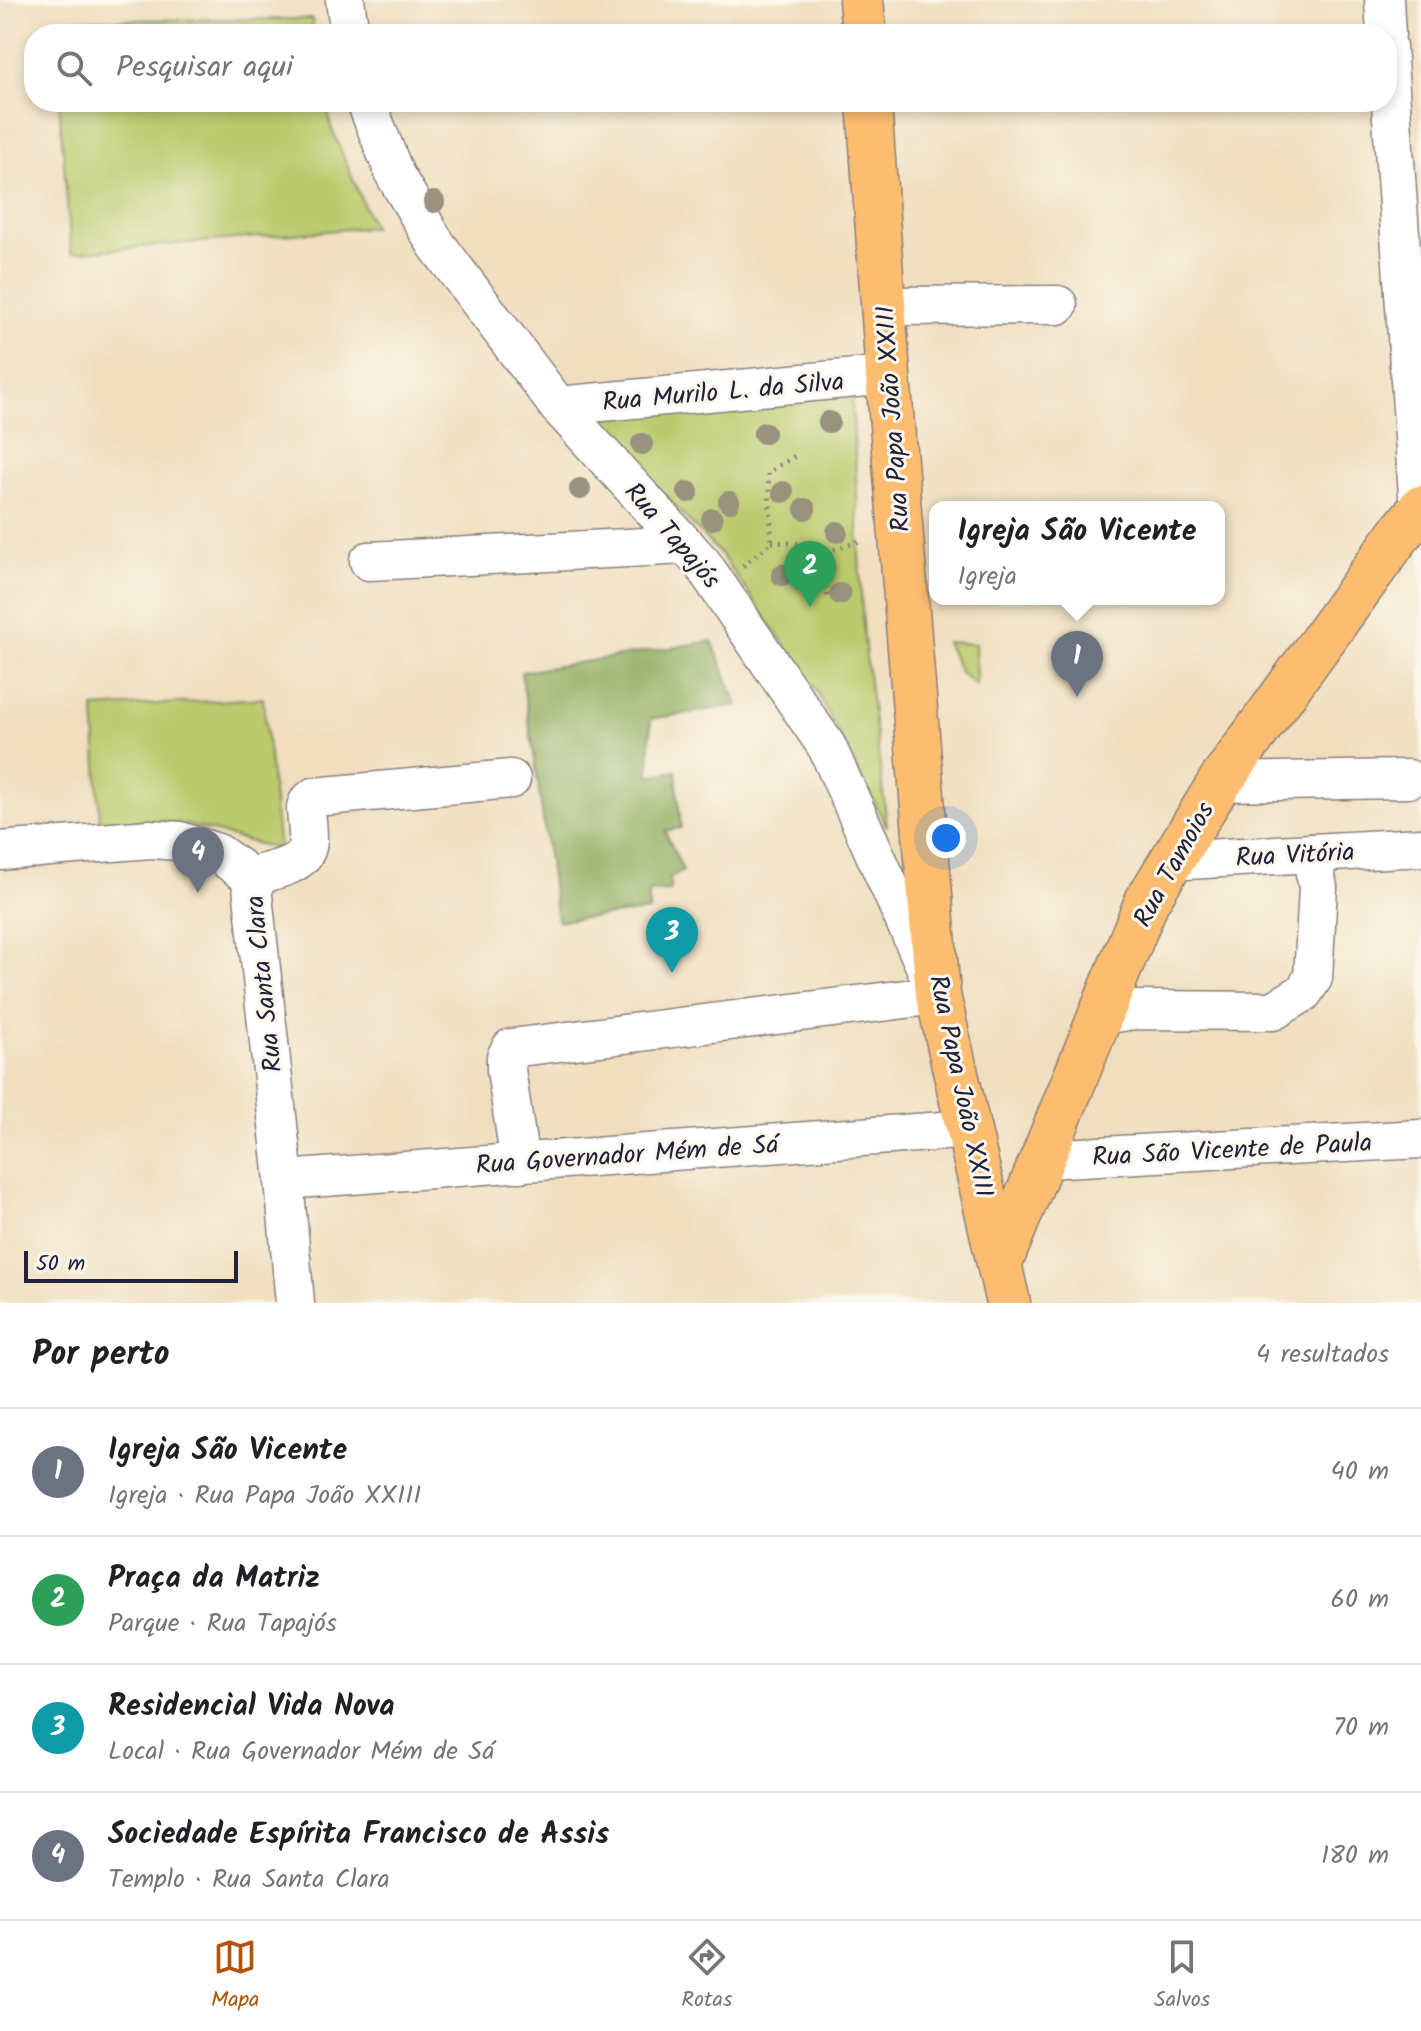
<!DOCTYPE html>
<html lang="pt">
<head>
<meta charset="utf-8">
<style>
	:root { --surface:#fff; --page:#f2f2f2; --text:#202124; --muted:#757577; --line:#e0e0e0; --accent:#b45309 }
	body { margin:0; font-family:Kalam,sans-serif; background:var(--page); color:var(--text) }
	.scale { position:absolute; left:24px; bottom:20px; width:214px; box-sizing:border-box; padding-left:8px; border:4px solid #22223b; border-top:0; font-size:22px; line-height:28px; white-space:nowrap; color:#22223b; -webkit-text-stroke:6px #fbf7ec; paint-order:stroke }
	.you { position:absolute; left:946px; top:838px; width:28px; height:28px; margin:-20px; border:6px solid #fff; border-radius:50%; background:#1a73e8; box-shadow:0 0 0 12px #1a73e833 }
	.badge { display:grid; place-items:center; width:52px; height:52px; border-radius:50%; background:var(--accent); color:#fff; font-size:26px; font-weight:700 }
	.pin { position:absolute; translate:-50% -66px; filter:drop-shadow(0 2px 4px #0008) }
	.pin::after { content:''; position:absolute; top:42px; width:28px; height:24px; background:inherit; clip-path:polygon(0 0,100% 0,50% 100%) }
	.popup { position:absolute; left:929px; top:501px; width:296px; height:104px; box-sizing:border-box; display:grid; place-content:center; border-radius:16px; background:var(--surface); filter:drop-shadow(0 2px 6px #0005); font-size:26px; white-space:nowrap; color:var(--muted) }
	.popup b { font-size:30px; color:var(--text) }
	.popup::after { content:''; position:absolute; left:50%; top:100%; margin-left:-16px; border:16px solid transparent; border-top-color:var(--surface) }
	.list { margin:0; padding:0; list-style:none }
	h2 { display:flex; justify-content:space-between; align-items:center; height:104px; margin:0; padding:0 32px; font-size:34px }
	h2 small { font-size:26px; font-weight:400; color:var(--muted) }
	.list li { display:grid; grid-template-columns:52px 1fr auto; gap:24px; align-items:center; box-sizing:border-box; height:128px; padding:0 32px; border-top:2px solid var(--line) }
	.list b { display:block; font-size:30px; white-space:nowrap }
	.list p { margin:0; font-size:26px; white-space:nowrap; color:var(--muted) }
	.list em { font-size:26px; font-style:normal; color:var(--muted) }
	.icon { flex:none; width:44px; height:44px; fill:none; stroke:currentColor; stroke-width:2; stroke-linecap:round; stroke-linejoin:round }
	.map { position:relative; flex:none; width:1421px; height:1303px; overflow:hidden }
	.search { position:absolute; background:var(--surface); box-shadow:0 4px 12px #0003; left:24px; right:24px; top:24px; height:88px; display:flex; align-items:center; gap:20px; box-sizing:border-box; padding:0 28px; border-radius:32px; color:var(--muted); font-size:30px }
	.sheet { height:616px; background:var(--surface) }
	nav { display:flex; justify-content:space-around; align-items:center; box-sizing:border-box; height:112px; border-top:2px solid var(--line); background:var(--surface); font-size:22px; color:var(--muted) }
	nav a { display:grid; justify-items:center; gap:4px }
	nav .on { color:var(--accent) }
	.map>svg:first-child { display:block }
</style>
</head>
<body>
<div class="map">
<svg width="1421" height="1303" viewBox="0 0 1421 1303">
	<rect width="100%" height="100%" fill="#fbf7ec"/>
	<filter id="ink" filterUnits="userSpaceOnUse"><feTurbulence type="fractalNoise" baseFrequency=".0125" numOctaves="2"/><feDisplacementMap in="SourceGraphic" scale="16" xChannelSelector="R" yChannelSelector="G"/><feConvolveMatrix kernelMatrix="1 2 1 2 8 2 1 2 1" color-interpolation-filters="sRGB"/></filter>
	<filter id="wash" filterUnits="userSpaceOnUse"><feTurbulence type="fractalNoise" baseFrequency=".006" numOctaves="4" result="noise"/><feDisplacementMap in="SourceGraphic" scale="32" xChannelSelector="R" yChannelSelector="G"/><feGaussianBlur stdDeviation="1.8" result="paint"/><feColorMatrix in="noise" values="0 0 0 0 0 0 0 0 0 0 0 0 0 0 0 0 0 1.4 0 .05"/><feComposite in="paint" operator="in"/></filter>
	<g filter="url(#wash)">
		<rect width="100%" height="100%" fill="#f0debe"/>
		<g fill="#baca6c" stroke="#6e7654" stroke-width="2">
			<path d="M312,19L314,34H53L52,20Z"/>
			<path d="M59,102H327L331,127L373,227L71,253Z"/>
			<path d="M851,392C858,473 857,555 864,637C870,701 881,764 887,827L815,688L722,556L592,418Z"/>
			<path d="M946,642L975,644L976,685L960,672Z"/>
			<path d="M263,698L279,849C242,841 207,827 169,822C147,819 123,822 100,823L94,708Z"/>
		</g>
		<path fill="#93ae60" stroke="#5a684e" stroke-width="2" d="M712,641L738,705L651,719L649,776L676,771L681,828L665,831L683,871L670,877L671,891L649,892V911L557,921L534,754L521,672Z"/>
	</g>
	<g filter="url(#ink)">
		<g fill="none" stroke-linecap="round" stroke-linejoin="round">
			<defs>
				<g id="minor">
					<path d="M345,0L350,34"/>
					<path d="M1384,0L1386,34"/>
					<path d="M1387,46L1419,510"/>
					<path d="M366,102L395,175L436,244L558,406L702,563L827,747L938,995L511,1048L506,1057V1070L520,1163"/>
					<path d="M883,306L1058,305"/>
					<path d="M558,406L888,375"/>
					<path d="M369,561L686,545"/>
					<path d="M1220,782L1408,779"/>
					<path d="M0,851L150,839L180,841L218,853L251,877L284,1180L295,1303"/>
					<path d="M1169,861L1421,847"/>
					<path d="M251,877C268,871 302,867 307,847C310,836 306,819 306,807L308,802L314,797L511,779"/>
					<path d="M1101,1015L1136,1010L1273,1011L1303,993L1313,978L1318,887L1311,853"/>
					<path d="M1043,1159L1421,1139"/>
					<path d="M284,1180L970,1129"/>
				</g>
				<g id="major">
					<path d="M861,0L864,34"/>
					<path d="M869,102L888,375L938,995L1008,1303"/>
					<path d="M1000,1263L1147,901L1220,782L1398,536L1421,508"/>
				</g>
			</defs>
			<use href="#minor" stroke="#89807c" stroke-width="41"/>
			<use href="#major" stroke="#89807c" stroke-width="47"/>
			<g stroke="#89807c" stroke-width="5" stroke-dasharray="2 6" stroke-linecap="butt">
				<path d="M772,542L805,544L826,588L829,601"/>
				<path d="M811,557L860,541"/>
				<path d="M743,566L772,542L768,473L795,456"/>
			</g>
			<use href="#minor" stroke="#fff" stroke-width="38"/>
			<use href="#major" stroke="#fcbd6f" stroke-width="44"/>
		</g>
		<g fill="#98927e">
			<circle cx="434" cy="202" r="11"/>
			<circle cx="829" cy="422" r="11"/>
			<circle cx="764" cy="433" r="11"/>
			<circle cx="642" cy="444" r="11"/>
			<circle cx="580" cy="489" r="11"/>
			<circle cx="688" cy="492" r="11"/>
			<circle cx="783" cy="492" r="11"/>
			<circle cx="729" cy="502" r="11"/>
			<circle cx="805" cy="509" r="11"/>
			<circle cx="712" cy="519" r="11"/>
			<circle cx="837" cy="532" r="11"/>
			<circle cx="782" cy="575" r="11"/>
			<circle cx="840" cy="594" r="11"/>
		</g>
	</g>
	<g text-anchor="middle" stroke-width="6" stroke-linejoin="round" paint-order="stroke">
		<g font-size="26" fill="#22223b" stroke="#fbf7ec">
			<text transform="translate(723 391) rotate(-5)" y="9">Rua Murilo L. da Silva</text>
			<text transform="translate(892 419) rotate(-94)" y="9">Rua Papa João XXIII</text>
			<text transform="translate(673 535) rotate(49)" y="9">Rua Tapajós</text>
			<text transform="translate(1295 854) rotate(-3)" y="9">Rua Vitória</text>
			<text transform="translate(1173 864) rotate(-61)" y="9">Rua Tamoios</text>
			<text transform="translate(263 984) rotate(-96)" y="9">Rua Santa Clara</text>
			<text transform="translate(962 1086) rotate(78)" y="9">Rua Papa João XXIII</text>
			<text transform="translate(1232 1149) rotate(-3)" y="9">Rua São Vicente de Paula</text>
			<text transform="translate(627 1154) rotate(-4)" y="9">Rua Governador Mém de Sá</text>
		</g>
	</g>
</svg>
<div class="scale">50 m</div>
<div class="you"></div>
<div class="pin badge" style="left:1077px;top:697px;background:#6b7280">1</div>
<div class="popup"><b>Igreja São Vicente</b>Igreja</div>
<div class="pin badge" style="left:810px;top:607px;background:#2e9e5b">2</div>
<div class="pin badge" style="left:672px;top:973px;background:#0f9aa8">3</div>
<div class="pin badge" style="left:198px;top:893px;background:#6b7280">4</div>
<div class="search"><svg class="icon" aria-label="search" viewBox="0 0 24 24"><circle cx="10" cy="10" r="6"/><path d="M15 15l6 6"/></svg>Pesquisar aqui</div>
</div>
<section class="sheet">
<h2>Por perto<small>4 resultados</small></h2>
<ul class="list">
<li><span class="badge" style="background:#6b7280">1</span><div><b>Igreja São Vicente</b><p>Igreja · Rua Papa João XXIII</p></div><em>40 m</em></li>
<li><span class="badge" style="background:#2e9e5b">2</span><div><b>Praça da Matriz</b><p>Parque · Rua Tapajós</p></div><em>60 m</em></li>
<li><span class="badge" style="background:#0f9aa8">3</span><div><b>Residencial Vida Nova</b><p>Local · Rua Governador Mém de Sá</p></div><em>70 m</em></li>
<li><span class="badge" style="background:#6b7280">4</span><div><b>Sociedade Espírita Francisco de Assis</b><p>Templo · Rua Santa Clara</p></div><em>180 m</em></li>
</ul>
</section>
<nav>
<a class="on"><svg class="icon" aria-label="map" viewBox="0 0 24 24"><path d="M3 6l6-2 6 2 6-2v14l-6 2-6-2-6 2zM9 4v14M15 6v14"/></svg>Mapa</a>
<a><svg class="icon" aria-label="directions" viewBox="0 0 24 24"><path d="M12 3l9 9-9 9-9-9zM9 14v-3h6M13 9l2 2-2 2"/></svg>Rotas</a>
<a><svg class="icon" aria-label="saved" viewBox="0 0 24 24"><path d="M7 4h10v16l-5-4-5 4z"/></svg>Salvos</a>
</nav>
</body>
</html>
